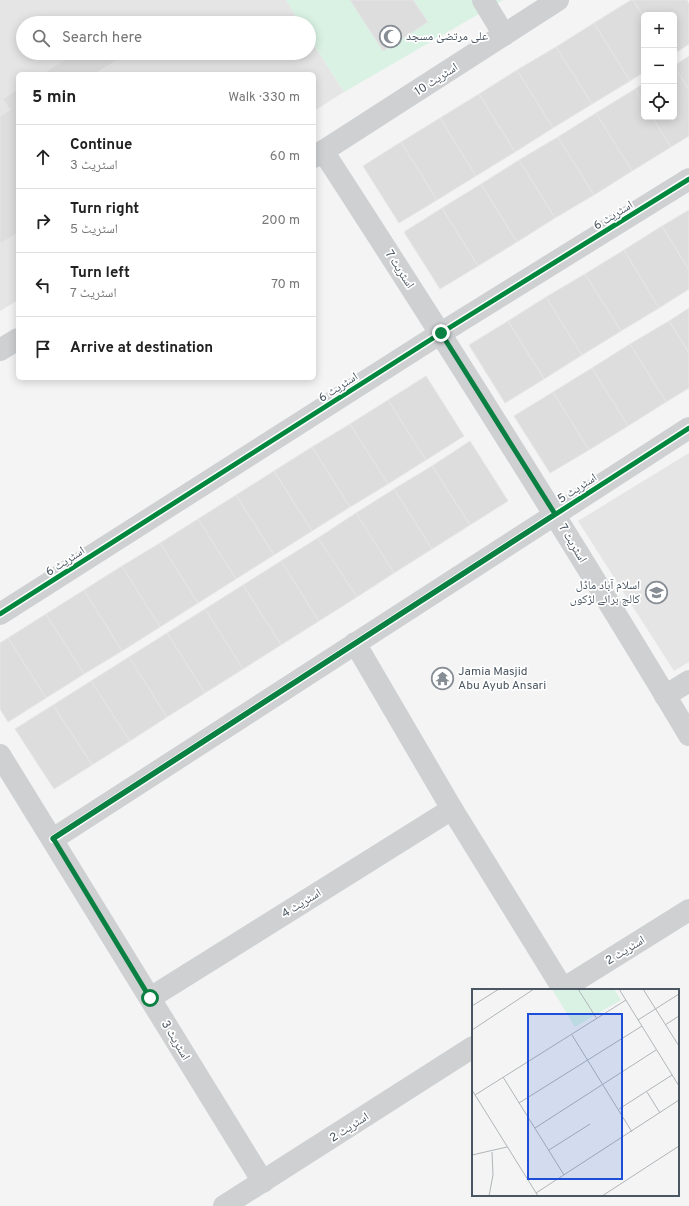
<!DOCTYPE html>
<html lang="en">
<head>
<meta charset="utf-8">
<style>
	:root { --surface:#fff; --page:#f6f6f6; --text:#222; --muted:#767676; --line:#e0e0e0 }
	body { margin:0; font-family:Overpass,"Noto Naskh Arabic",sans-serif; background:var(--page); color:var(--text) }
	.controls { position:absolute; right:12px; top:12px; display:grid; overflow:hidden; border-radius:6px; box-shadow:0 2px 10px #0003 }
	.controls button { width:36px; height:36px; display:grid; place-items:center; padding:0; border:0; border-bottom:1px solid var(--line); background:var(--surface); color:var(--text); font:20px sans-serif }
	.stop { position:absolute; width:12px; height:12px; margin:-9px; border:3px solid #0b8043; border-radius:50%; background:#fff }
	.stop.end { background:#0b8043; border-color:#fff; box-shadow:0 1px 4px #0008 }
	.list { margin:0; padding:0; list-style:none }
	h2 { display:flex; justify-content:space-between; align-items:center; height:52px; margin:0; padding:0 16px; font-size:17px }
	h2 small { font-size:13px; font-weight:400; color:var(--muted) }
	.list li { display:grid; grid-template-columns:26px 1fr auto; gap:12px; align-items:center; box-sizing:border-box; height:64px; padding:0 16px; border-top:1px solid var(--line) }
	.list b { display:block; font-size:15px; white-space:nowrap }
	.list p { margin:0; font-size:13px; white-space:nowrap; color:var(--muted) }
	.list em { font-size:13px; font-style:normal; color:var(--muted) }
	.icon { flex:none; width:22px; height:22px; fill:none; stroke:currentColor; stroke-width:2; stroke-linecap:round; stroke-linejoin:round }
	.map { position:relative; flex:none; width:689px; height:1206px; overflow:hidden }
	.search { position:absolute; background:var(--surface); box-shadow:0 2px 10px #0003; left:16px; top:16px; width:300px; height:44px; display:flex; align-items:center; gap:10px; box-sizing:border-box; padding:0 14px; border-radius:22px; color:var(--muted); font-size:15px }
	.panel { position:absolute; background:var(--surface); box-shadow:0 2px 10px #0003; left:16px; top:72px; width:300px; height:308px; border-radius:6px }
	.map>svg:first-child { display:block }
</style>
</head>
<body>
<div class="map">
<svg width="689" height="1206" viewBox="0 0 689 1206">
	<rect width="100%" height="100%" fill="#f4f4f4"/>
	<g fill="#e6e5e6">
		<path d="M0,0H286L300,23H23V53H309V37L344,92L314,111V74H18V300L0,311Z"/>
		<path d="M689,453V662L674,671L578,521Z"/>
	</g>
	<path fill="#d9f2e3" d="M286,0H503L344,92L309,37V23H300Z"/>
	<g fill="#ddddde" stroke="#e5e6e7">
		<path d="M350,0H413L428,22L383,51Z"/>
		<path d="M631,0H633L644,17V72L630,81L594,23Z"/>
		<path d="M633,0H687L689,4V44L674,54V15H644V17Z"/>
		<path d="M131,17L135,23H121Z"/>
		<path d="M594,23L630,81L592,104L556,47Z"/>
		<path d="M556,47L592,104L553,128L517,70Z"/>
		<path d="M75,53H128L95,74H42Z"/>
		<path d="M689,56V90L674,66Z"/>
		<path d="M674,66L689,90V136L671,147L652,117H674Z"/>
		<path d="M517,70L553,128L515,152L479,94Z"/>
		<path d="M644,83V104L635,89Z"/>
		<path d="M18,89V233L0,244V116L10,110L3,99Z"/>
		<path d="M635,89L644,104V117H652L671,147L632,171L596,113Z"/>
		<path d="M479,94L515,152L476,176L440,118Z"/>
		<path d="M596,113L632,171L594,195L558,137Z"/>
		<path d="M440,118L476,176L437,200L401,142Z"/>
		<path d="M558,137L594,195L555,218L519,160Z"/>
		<path d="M401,142L437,200L399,223L363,166Z"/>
		<path d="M519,160L555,218L517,242L481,184Z"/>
		<path d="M481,184L517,242L478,266L442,208Z"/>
		<path d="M442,208L478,266L440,289L404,232Z"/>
		<path d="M689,210V270L662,226Z"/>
		<path d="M662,226L689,270V289L659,308L624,250Z"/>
		<path d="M624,250L659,308L621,331L585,274Z"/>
		<path d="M585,274L621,331L582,355L546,297Z"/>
		<path d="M546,297L582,355L544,379L508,321Z"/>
		<path d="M689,308V353L669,321Z"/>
		<path d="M508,321L544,379L505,403L469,345Z"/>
		<path d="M669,321L689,353V388L666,402L630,344Z"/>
		<path d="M630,344L666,402L628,426L592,368Z"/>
		<path d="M592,368L628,426L589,450L553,392Z"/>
		<path d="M426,376L464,436L426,460L388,400Z"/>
		<path d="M553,392L589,450L550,473L514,416Z"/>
		<path d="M388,400L426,460L388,484L350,424Z"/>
		<path d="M350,424L388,484L350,507L312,447Z"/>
		<path d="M470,441L508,501L470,525L432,466Z"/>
		<path d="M312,447L350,507L312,531L274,471Z"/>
		<path d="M432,466L470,525L432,549L394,489Z"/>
		<path d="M274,471L312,531L274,555L236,495Z"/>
		<path d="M394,489L432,549L394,573L356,513Z"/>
		<path d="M236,495L274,555L236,579L198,519Z"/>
		<path d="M356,513L394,573L357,597L318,538Z"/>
		<path d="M198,519L236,579L198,603L160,543Z"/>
		<path d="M318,538L357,597L319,621L281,561Z"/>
		<path d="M160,543L198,603L160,627L122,566Z"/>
		<path d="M281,561L319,621L281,645L243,585Z"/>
		<path d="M122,566L160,627L122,651L84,590Z"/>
		<path d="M243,585L281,645L243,669L205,609Z"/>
		<path d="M84,590L122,651L84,674L46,614Z"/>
		<path d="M205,609L243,669L205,693L167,633Z"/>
		<path d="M46,614L84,674L46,698L8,638Z"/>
		<path d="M167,633L205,693L167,717L129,657Z"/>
		<path d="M8,638L46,698L8,722L0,709V643Z"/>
		<path d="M129,657L167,717L130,741L91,681Z"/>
		<path d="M91,681L130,741L92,765L53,705Z"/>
		<path d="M53,705L92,765L54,789L15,729Z"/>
	</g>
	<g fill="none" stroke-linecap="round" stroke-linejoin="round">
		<g stroke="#ced0d2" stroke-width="22">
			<path d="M483,0L504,35"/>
			<path d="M323,151C448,344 571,538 689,735"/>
			<path d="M314,157L558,0"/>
			<path d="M0,350L18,339"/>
			<path d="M0,614L441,333L689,179"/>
			<path d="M355,643L452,809L563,989"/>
			<path d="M665,696L689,681"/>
			<path d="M0,755L263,1182"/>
			<path d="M53,839L689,428"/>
			<path d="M561,990L689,910"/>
			<path d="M150,998L452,809"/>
			<path d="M224,1206L473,1047"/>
		</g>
		<defs>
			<g id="cycleway">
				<path d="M0,614L441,333L689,179"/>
				<path d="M53,839L689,428"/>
			</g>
		</defs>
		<use href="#cycleway" stroke="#fff" stroke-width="8"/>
		<use href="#cycleway" stroke="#00873e" stroke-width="5"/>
	</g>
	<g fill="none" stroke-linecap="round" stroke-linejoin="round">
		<path stroke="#0b8043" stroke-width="5" d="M150,998L53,838L555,514L441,333"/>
	</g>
	<defs>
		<symbol id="mosque-ring" viewBox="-11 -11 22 22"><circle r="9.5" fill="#fff" stroke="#868d94" stroke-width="1.5"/><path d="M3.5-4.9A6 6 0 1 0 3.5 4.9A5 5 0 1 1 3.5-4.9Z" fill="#868d94"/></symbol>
		<symbol id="university-ring" viewBox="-11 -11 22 22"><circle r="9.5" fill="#fff" stroke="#868d94" stroke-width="1.5"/><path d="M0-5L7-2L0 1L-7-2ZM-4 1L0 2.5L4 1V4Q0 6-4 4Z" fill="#868d94"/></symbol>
		<symbol id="temple-ring" viewBox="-11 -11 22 22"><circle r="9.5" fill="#fff" stroke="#868d94" stroke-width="1.5"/><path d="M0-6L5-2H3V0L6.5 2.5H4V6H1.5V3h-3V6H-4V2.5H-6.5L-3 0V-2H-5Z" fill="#868d94"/></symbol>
	</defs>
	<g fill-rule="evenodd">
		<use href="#mosque-ring" x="378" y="24" width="25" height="25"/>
		<use href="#university-ring" x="644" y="580" width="25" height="25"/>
		<use href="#temple-ring" x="430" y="666" width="25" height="25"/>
	</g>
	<g text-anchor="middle" stroke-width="3.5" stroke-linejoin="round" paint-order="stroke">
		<g font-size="12" fill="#4a5661" stroke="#fff" text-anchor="start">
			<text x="406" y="40">علی مرتضیٰ مسجد</text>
			<text x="640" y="589" text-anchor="end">اسلام آباد ماڈل<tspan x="640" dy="14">کالج برائے لڑکوں</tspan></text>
			<text x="458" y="675">Jamia Masjid<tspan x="458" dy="14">Abu Ayub Ansari</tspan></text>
		</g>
		<g font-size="12" fill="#4a5661" stroke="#fff">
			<text transform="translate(436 79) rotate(-33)" y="4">اسٹریٹ 10</text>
			<text transform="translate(613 215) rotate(-32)" y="4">اسٹریٹ 6</text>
			<text transform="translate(400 269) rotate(57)" y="4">اسٹریٹ 7</text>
			<text transform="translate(338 387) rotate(-33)" y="4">اسٹریٹ 6</text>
			<text transform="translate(577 488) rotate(-33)" y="4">اسٹریٹ 5</text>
			<text transform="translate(573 543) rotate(59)" y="4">اسٹریٹ 7</text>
			<text transform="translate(65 561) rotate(-33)" y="4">اسٹریٹ 6</text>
			<text transform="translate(301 903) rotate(-32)" y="4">اسٹریٹ 4</text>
			<text transform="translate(625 950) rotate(-32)" y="4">اسٹریٹ 2</text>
			<text transform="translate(176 1040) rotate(59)" y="4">اسٹریٹ 3</text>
			<text transform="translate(349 1127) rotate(-33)" y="4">اسٹریٹ 2</text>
		</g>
	</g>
	<g transform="translate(472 989)">
		<rect width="207" height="207" fill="#f4f4f4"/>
		<path d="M80,0H142L149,11L103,38Z" fill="#d9f2e3"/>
		<path fill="none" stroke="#b0b5b9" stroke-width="1" d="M106,0L125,30M147,0L207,97M171,0L207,57M0,17L27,0M166,31L207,5M193,36L207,27M0,41L62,0M100,46L160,143M31,88L92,186M0,101L66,207M175,103L188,124M3,106L154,11M47,114L170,37M147,120L200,86M63,139L184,61M77,161L118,135M0,166L35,158M64,204L207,111M17,207L21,186L20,163M130,207L207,157"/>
		<path fill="#1d4ed8" fill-opacity="0.15" stroke="#1d4ed8" stroke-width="2" d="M56,25H150V190H56Z"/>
		<rect width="207" height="207" fill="none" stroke="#4a5661" stroke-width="2"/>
	</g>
</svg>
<div class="controls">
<button>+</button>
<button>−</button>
<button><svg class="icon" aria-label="locate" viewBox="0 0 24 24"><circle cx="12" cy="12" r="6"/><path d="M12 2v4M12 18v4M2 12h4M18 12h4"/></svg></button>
</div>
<div class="stop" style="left:150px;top:998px"></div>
<div class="stop end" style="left:441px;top:333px"></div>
<div class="search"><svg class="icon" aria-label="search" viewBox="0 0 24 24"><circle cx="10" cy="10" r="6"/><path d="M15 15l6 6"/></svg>Search here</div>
<section class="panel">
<h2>5 min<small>Walk · 330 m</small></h2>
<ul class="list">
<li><svg class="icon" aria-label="ahead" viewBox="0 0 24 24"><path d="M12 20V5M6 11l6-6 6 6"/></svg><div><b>Continue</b><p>اسٹریٹ 3</p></div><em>60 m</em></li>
<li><svg class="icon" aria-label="right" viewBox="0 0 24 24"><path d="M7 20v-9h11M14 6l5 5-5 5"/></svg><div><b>Turn right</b><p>اسٹریٹ 5</p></div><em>200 m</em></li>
<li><svg class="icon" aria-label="left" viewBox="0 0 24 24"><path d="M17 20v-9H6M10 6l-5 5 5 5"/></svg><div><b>Turn left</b><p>اسٹریٹ 7</p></div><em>70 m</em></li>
<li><svg class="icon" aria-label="arrive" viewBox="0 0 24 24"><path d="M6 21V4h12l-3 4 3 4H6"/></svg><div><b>Arrive at destination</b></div></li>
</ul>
</section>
</div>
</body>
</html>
